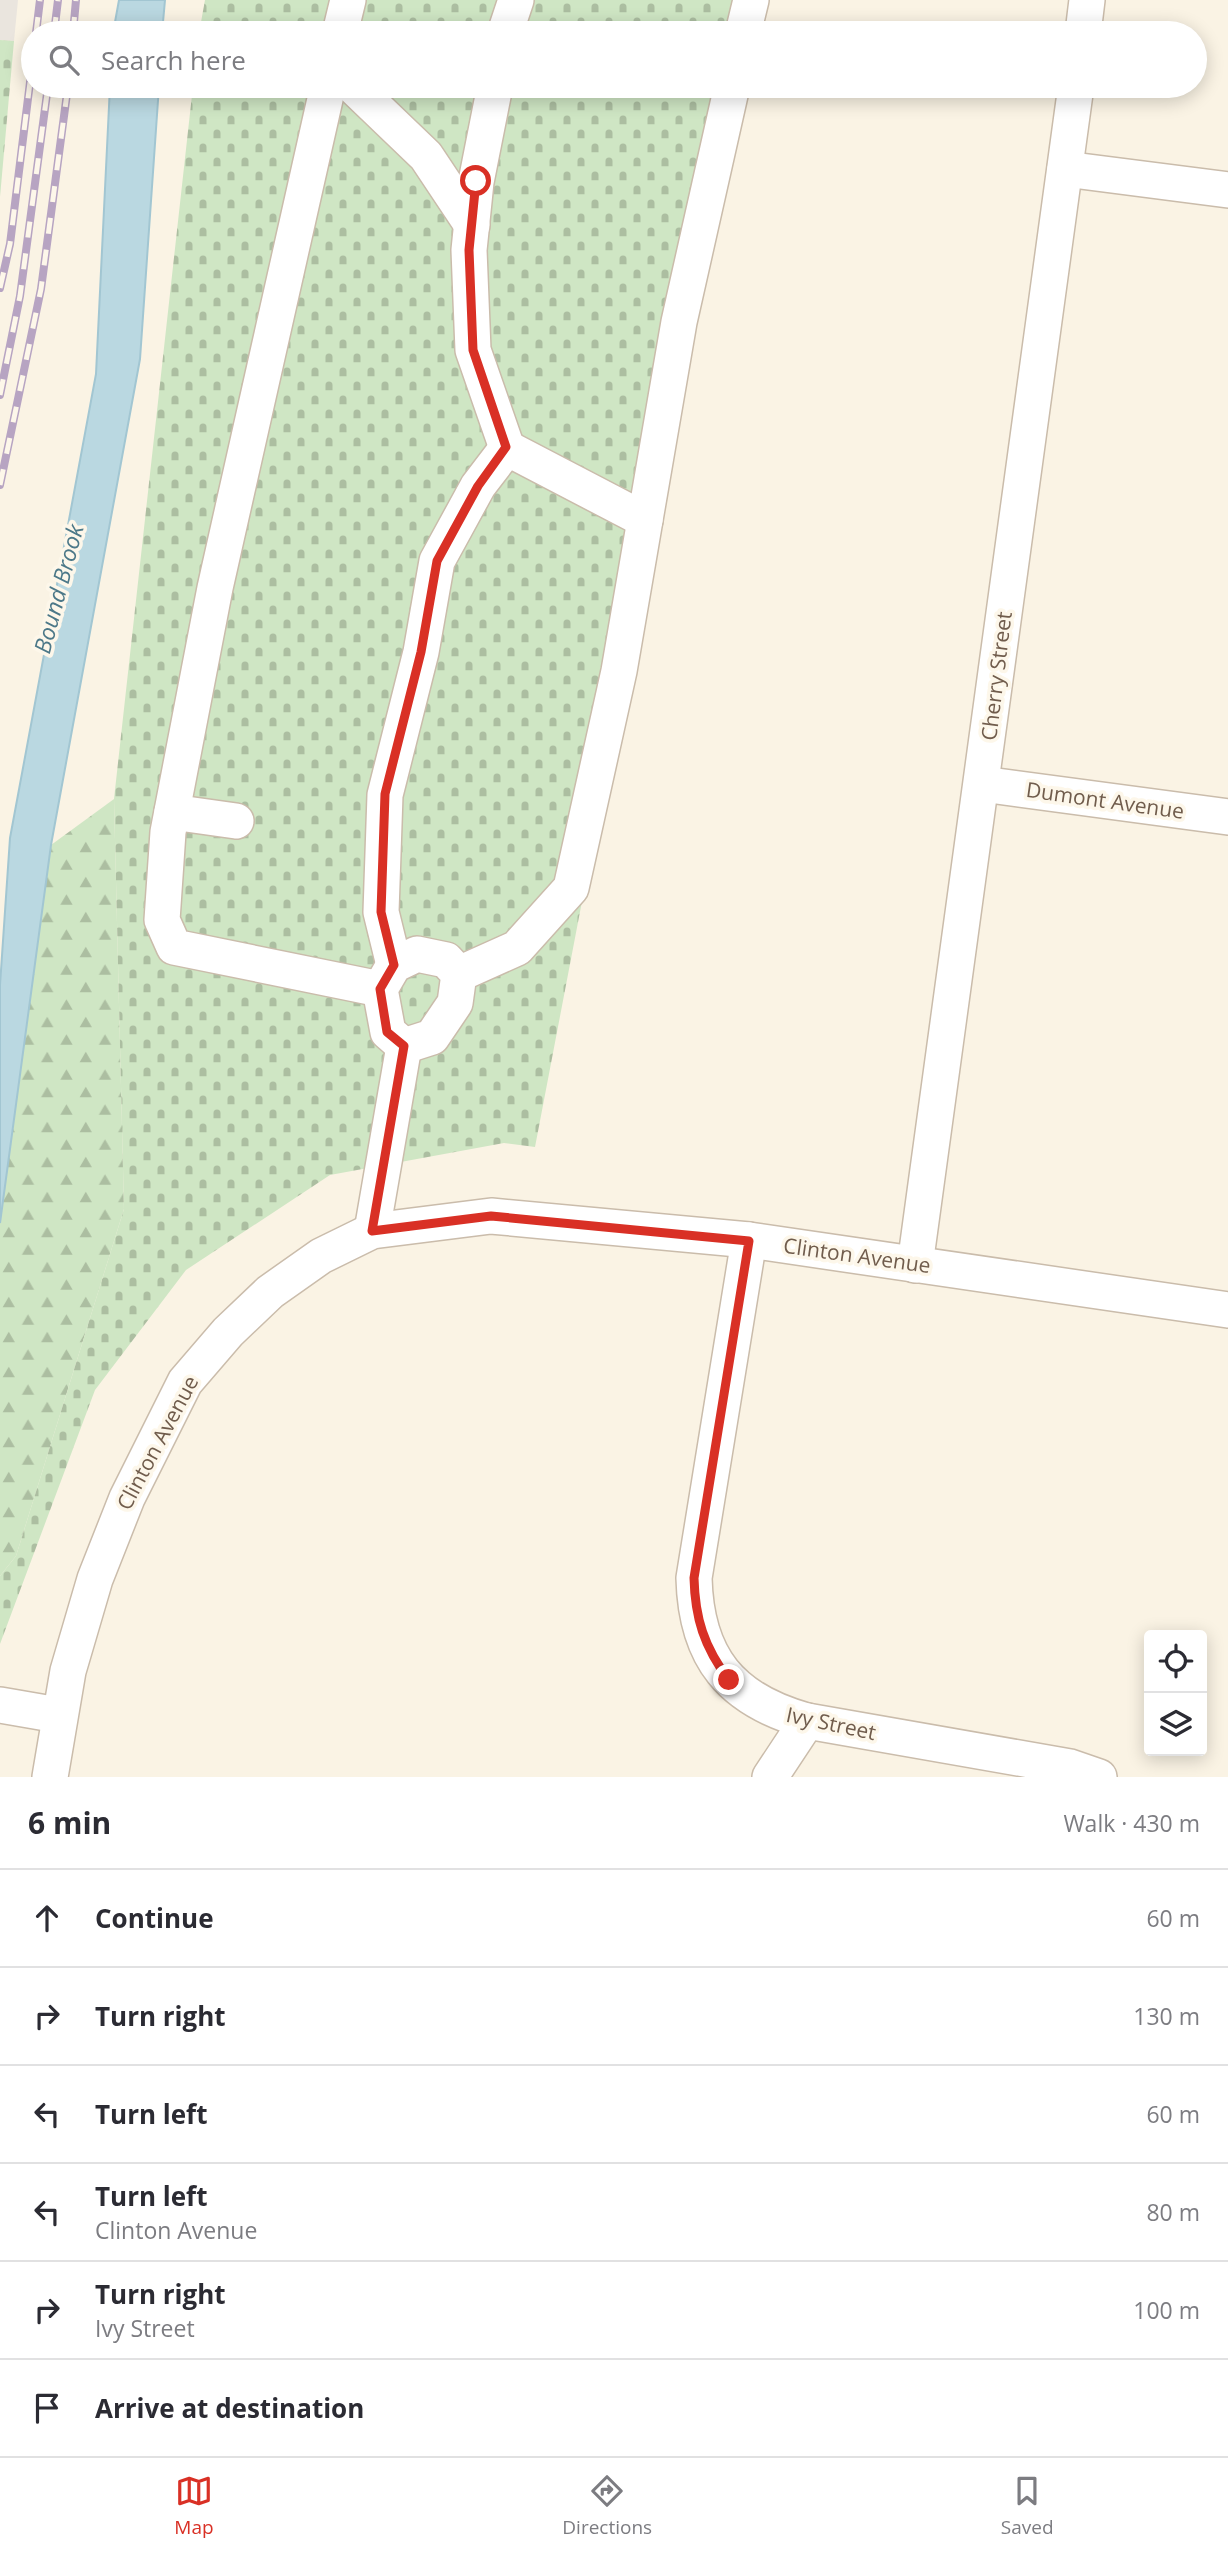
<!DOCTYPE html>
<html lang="en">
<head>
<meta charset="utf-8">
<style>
	:root { --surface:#fff; --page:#f2f2f3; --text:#2b2b33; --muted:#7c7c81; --line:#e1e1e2; --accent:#d93025 }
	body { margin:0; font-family:"Open Sans",sans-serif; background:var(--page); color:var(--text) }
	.controls { position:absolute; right:21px; bottom:21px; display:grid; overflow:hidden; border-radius:7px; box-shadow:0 4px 18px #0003 }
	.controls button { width:63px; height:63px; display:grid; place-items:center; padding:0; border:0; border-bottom:2px solid var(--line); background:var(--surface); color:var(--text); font:35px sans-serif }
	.stop { position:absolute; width:21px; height:21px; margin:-16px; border:5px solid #d93025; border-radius:50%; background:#fff }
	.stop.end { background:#d93025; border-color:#fff; box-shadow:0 2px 7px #0008 }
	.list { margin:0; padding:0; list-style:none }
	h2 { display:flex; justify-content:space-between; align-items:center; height:91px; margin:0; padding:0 28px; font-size:30px }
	h2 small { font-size:23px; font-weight:400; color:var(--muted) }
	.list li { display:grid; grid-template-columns:46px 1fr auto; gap:21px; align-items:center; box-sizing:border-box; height:98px; padding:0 28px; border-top:2px solid var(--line) }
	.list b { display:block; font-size:26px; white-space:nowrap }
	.list p { margin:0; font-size:23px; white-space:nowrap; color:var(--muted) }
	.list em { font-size:23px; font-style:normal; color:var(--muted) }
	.icon { flex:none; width:38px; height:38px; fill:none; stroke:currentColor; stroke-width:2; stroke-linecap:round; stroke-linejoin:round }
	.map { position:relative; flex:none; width:1228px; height:1777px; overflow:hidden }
	.search { position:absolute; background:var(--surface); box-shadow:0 4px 18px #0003; left:21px; right:21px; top:21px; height:77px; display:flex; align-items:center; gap:18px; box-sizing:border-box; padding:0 24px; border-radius:38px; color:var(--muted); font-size:26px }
	.sheet { height:679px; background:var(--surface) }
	nav { display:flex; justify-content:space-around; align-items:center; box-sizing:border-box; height:98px; border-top:2px solid var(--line); background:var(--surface); font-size:19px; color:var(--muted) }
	nav a { display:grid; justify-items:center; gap:4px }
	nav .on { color:var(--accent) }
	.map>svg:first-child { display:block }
</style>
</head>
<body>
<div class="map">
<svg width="1228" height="1777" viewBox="0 0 1228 1777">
	<defs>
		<pattern id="forest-firs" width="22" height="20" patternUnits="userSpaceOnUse" patternTransform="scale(1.75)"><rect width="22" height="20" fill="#cfe6c4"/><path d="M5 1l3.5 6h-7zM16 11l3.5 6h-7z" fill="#acbea1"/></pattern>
		<pattern id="cemetery-stones" width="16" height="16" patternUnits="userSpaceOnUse" patternTransform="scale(1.75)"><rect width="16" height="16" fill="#cfe6c4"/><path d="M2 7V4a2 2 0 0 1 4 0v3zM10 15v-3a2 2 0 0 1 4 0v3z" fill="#acbea1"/></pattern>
	</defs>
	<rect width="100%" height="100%" fill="#faf3e4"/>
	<path fill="#eae5de" d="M0,0H18L14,41L0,40Z"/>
	<path fill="url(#forest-firs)" d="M114,799L124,1209L16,1556L0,1576V1223L51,845Z"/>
	<g fill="url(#cemetery-stones)">
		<path d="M205,0H755L748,33H199Z"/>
		<path d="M0,40L14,41L0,197Z"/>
		<path d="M193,86H738L535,1147L504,1143L330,1175L186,1270L95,1390L0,1644V1576L16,1556L124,1209L114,799Z"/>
	</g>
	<g fill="#bad8e1" stroke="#a2c6d2" stroke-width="2">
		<path d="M119,0H165L162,33H113Z"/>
		<path d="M110,86H159L140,359L51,845L0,1223V985L10,838L96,374Z"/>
	</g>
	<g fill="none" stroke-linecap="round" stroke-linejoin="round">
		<defs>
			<g id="minor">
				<path d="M340,33L348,0"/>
				<path d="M505,33L516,0"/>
				<path d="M743,33L751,0"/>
				<path d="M1083,33L1087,0"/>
				<path d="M328,86L215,588L168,832L162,920L174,947L380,989"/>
				<path d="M353,86L426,156L472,225"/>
				<path d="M495,86L476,182L469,250L473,350L507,448"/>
				<path d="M1065,169L1228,190"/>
				<path d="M982,784L1228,817"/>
				<path d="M172,812L236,821"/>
				<path d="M417,954L446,960L459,974L455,1003L432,1037L404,1046L388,1032L380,989L394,965Z"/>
				<path d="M394,965L381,912L385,795L421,652L437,561L478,486L507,448L645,520"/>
				<path d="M459,974L517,948L571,888L619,671L679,322L732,86"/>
				<path d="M372,1231L404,1046"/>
				<path d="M749,1240L694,1578C696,1658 731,1700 807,1721L1070,1767L1099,1777"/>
				<path d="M915,1265L1076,86"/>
				<path d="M0,1705L58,1715"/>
				<path d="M50,1777L68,1671L95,1579L127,1498L185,1382L228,1332L270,1292L321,1256L372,1231L491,1216L749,1240L1228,1310"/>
				<path d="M770,1777L807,1721"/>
			</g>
		</defs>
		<use href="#minor" stroke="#cabcab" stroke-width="38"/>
		<use href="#minor" stroke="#fff" stroke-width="35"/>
		<defs>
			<g id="rail">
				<path d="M36,33L40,0"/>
				<path d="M54,33L58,0"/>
				<path d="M73,33L76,0"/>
				<path d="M0,288L10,244L33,58"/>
				<path d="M0,395L20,296L48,86"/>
				<path d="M0,485L41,289L68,86"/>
			</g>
		</defs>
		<use href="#rail" stroke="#b7a4c2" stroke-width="8"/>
		<use href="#rail" stroke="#fdf7ea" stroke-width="5" stroke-dasharray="16" stroke-linecap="butt"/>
	</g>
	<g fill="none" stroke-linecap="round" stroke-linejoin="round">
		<path stroke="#d93025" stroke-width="9" d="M476,181L469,250L473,350L506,447L478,486L437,561L421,652L385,794L381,912L394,965L380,989L387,1032L404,1046L372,1231L491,1216L749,1241L694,1578C695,1618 704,1647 729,1680"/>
	</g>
	<g text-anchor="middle" stroke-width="7" stroke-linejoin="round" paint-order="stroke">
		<g font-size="21" fill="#705c4c" stroke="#fdf7ea">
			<text transform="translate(997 676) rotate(-83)" y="7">Cherry Street</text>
			<text transform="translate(1105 801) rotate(8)" y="7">Dumont Avenue</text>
			<text transform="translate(857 1256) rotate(8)" y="7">Clinton Avenue</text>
			<text transform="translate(158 1443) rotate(-62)" y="7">Clinton Avenue</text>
			<text transform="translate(831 1724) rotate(12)" y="7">Ivy Street</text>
		</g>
		<g font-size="23" font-style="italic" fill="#4c7888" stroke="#fdf7ea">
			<text transform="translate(59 589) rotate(-75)" y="8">Bound Brook</text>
		</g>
	</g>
</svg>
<div class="controls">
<button><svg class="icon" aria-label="locate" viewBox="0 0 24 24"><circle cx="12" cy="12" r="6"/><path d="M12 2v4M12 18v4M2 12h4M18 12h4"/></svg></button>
<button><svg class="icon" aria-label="layers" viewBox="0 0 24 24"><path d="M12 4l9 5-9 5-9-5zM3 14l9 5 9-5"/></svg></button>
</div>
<div class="stop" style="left:476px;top:181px"></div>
<div class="stop end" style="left:729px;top:1680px"></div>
<div class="search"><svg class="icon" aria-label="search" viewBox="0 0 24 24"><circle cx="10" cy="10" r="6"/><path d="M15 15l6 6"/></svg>Search here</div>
</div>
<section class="sheet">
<h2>6 min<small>Walk · 430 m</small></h2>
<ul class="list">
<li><svg class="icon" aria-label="ahead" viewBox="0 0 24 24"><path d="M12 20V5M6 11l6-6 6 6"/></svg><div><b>Continue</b></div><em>60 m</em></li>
<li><svg class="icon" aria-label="right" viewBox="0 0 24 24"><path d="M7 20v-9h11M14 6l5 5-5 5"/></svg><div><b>Turn right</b></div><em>130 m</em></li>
<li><svg class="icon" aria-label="left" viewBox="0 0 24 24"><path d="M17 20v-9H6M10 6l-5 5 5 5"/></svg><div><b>Turn left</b></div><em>60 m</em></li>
<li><svg class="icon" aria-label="left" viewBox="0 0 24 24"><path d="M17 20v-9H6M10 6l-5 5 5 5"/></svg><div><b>Turn left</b><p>Clinton Avenue</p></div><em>80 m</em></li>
<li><svg class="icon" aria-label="right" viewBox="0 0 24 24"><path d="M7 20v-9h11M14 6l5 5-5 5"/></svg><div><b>Turn right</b><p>Ivy Street</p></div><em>100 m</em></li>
<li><svg class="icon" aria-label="arrive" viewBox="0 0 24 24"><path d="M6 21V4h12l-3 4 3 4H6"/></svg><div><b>Arrive at destination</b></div></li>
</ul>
</section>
<nav>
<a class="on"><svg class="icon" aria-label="map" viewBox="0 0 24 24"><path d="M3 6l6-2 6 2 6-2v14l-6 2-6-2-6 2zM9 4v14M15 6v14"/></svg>Map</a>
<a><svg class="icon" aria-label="directions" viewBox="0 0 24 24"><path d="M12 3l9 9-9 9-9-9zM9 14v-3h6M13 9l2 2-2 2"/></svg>Directions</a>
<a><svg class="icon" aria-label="saved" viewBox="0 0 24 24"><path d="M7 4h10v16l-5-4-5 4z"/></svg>Saved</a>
</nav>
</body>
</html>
